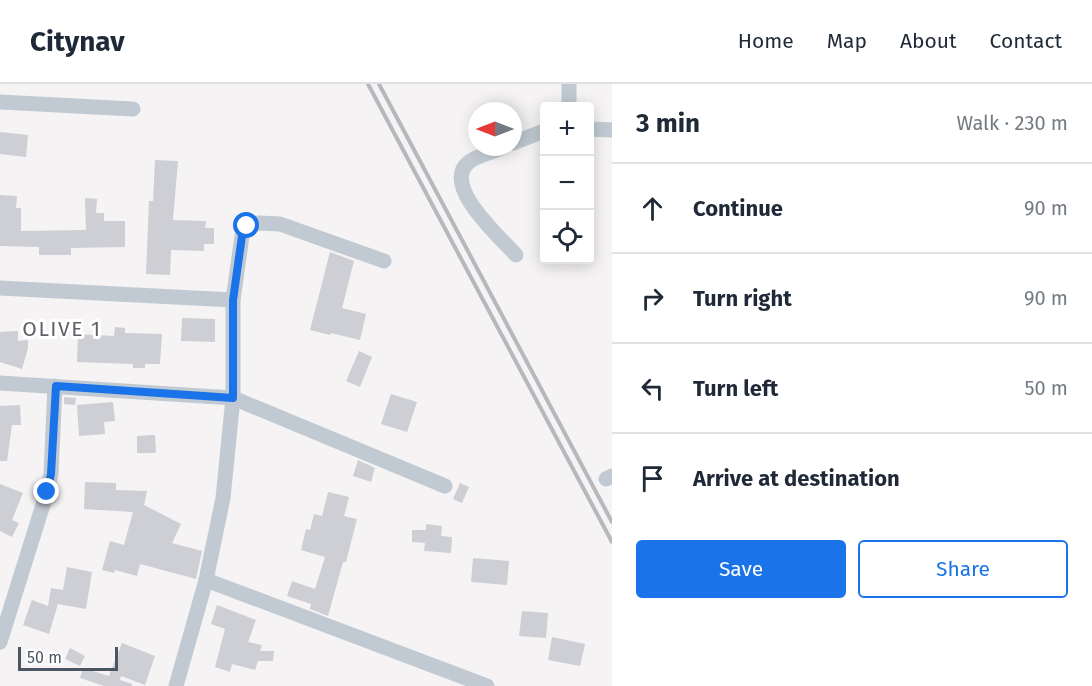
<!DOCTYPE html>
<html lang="en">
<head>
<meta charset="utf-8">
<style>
	:root { --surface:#fff; --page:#f6f6f7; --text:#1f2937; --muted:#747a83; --line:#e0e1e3; --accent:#1a73e8 }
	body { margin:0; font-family:"Fira Sans",sans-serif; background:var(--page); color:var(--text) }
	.controls { position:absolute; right:18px; top:18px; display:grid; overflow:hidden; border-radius:6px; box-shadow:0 3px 15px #0003 }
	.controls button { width:54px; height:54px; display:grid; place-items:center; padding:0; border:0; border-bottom:2px solid var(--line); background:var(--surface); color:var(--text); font:30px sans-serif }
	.compass { position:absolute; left:468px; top:18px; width:54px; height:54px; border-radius:50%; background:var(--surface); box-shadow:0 3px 15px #0003; rotate:270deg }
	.scale { position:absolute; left:18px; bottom:15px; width:100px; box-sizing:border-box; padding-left:6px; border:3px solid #4a5661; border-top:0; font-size:16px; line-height:21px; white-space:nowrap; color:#4a5661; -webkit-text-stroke:4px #fff; paint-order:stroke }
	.stop { position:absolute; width:18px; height:18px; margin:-14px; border:4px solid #1a73e8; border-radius:50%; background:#fff }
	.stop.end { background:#1a73e8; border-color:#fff; box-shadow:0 2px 6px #0008 }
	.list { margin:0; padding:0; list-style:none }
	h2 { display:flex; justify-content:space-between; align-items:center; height:78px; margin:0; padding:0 24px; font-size:26px }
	h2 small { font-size:20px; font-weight:400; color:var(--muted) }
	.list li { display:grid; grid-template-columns:39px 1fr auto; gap:18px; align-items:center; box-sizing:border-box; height:90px; padding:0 24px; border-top:2px solid var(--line) }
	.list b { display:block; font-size:22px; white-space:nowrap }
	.list em { font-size:20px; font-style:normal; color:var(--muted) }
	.actions { display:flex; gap:12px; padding:18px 24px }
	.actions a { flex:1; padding:14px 0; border:2px solid var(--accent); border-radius:6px; text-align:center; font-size:21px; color:var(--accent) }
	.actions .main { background:var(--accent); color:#fff }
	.icon { flex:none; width:33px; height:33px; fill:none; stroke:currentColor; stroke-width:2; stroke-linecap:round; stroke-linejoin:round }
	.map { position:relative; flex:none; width:612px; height:602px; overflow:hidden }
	header { display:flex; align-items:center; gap:36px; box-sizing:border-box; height:84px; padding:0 30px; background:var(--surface); border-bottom:2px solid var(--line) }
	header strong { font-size:28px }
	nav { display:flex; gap:33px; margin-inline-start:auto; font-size:21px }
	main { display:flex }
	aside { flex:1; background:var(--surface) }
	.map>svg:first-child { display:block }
</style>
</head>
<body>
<header>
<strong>Citynav</strong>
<nav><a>Home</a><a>Map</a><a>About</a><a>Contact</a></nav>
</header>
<main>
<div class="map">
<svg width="612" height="602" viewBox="0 0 612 602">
	<rect width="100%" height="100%" fill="#f5f3f3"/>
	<g fill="#cdcfd5">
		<path d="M0,48L28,51L26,73L0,70Z"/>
		<path d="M155,76L178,77L173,136L206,137L205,144H214V160H204V167L171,166L170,191L146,190L149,117H153Z"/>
		<path d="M0,111L17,112L16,124H21V147L86,146L85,114L97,115L96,129H104V137H125V163L71,164V171H39V163L0,162Z"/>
		<path d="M330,168L354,177L342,224L366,230L360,256L331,249L330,251L310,246Z"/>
		<path d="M182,234L215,235V258L181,257Z"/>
		<path d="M115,243L125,244V249L162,250L160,280H145V284H133V280L77,278L78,250L114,252Z"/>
		<path d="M18,247V257L28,256V264L22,285L0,278V248Z"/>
		<path d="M359,267L372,273L360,303L346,297Z"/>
		<path d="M391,310L417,318L407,348L381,340Z"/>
		<path d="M64,313L76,314L75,321L64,320Z"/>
		<path d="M113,318L115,337L104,338L105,350L79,352L77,321Z"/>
		<path d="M20,321L21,341H12L7,377H0V322Z"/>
		<path d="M155,351L156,369H137V352Z"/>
		<path d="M358,376L375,384L371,398L353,392Z"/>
		<path d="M85,398L116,399V406L147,407L144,421L181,440L172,459L202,467L196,495L140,480L137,492L115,486L114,489L102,486L110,457L124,461L133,428L84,425Z"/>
		<path d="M460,399L469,403L462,419L453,415Z"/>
		<path d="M0,400L23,409L12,436L19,439L12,453L0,447Z"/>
		<path d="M328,408L349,413L344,432L357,435L346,478H343L328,532L310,525L311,520L287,512L292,497L315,505L325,473L301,466L306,445L310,446L314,430L322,432Z"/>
		<path d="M426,440L442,442L441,452L452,453L451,469L424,467L425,459L412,458V446H426Z"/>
		<path d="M473,474L509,477L507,501L471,498Z"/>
		<path d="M67,483L92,488L86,525L58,520L49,550L23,541L32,516L48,522L51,504L63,506Z"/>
		<path d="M217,521L256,536L248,558L262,561L260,567H274L273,577H258L255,586L232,580L230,588L215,583L225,545L211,540Z"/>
		<path d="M522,527L548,529L546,554L519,552Z"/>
		<path d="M552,553L585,560L580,582L548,576Z"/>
		<path d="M122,559L155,572L145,601L121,592L120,596L132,600V602H104L80,594L83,584L109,592Z"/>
		<path d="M70,564L85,572L80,582L65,575Z"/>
	</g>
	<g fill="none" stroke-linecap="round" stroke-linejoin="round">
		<g stroke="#c1cad2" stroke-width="15">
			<path d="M569,0V22"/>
			<path d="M0,18L133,25"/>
			<path d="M590,45L612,46"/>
			<path d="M513,59L544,47"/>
			<path d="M504,63C494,68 478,71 469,78C440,101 501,154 516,171"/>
			<path d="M0,204L233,216"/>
			<path d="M0,299L233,314L445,402"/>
			<path d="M606,395L612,392"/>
			<path d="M206,496L487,602"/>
			<path d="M0,558L47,408L51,390L55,302"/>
			<path d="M176,602L206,496L223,414L233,314V216L242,152L247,142L259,139L280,140L384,177"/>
		</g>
		<g stroke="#b5b8bd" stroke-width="4">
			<path d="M368,0L612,458"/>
			<path d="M379,0L612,438"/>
		</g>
	</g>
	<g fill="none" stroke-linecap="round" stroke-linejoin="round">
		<path stroke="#1a73e8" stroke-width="8" d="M47,408L51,390L56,302L233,314V216L242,152L247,142"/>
	</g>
	<g text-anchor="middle" stroke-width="6" stroke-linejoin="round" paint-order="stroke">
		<g font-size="21" letter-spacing="1.5" fill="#5f6368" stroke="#fff">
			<text x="62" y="252">OLIVE 1</text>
		</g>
	</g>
</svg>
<div class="controls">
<button>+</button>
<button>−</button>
<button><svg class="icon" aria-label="locate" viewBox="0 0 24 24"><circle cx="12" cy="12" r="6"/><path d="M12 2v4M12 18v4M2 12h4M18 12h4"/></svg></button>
</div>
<svg class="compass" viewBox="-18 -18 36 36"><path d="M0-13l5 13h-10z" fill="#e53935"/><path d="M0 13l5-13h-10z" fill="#747a83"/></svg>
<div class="scale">50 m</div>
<div class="stop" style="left:247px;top:142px"></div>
<div class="stop end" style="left:47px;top:408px"></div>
</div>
<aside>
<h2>3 min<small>Walk · 230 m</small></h2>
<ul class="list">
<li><svg class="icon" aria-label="ahead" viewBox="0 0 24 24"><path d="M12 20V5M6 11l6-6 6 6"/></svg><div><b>Continue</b></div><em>90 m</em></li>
<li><svg class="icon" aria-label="right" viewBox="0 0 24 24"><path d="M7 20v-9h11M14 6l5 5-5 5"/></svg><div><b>Turn right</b></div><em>90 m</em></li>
<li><svg class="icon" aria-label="left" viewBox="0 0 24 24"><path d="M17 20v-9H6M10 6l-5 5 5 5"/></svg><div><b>Turn left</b></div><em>50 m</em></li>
<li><svg class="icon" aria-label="arrive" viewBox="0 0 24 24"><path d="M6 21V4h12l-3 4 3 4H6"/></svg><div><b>Arrive at destination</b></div></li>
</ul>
<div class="actions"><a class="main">Save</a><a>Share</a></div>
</aside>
</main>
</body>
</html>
